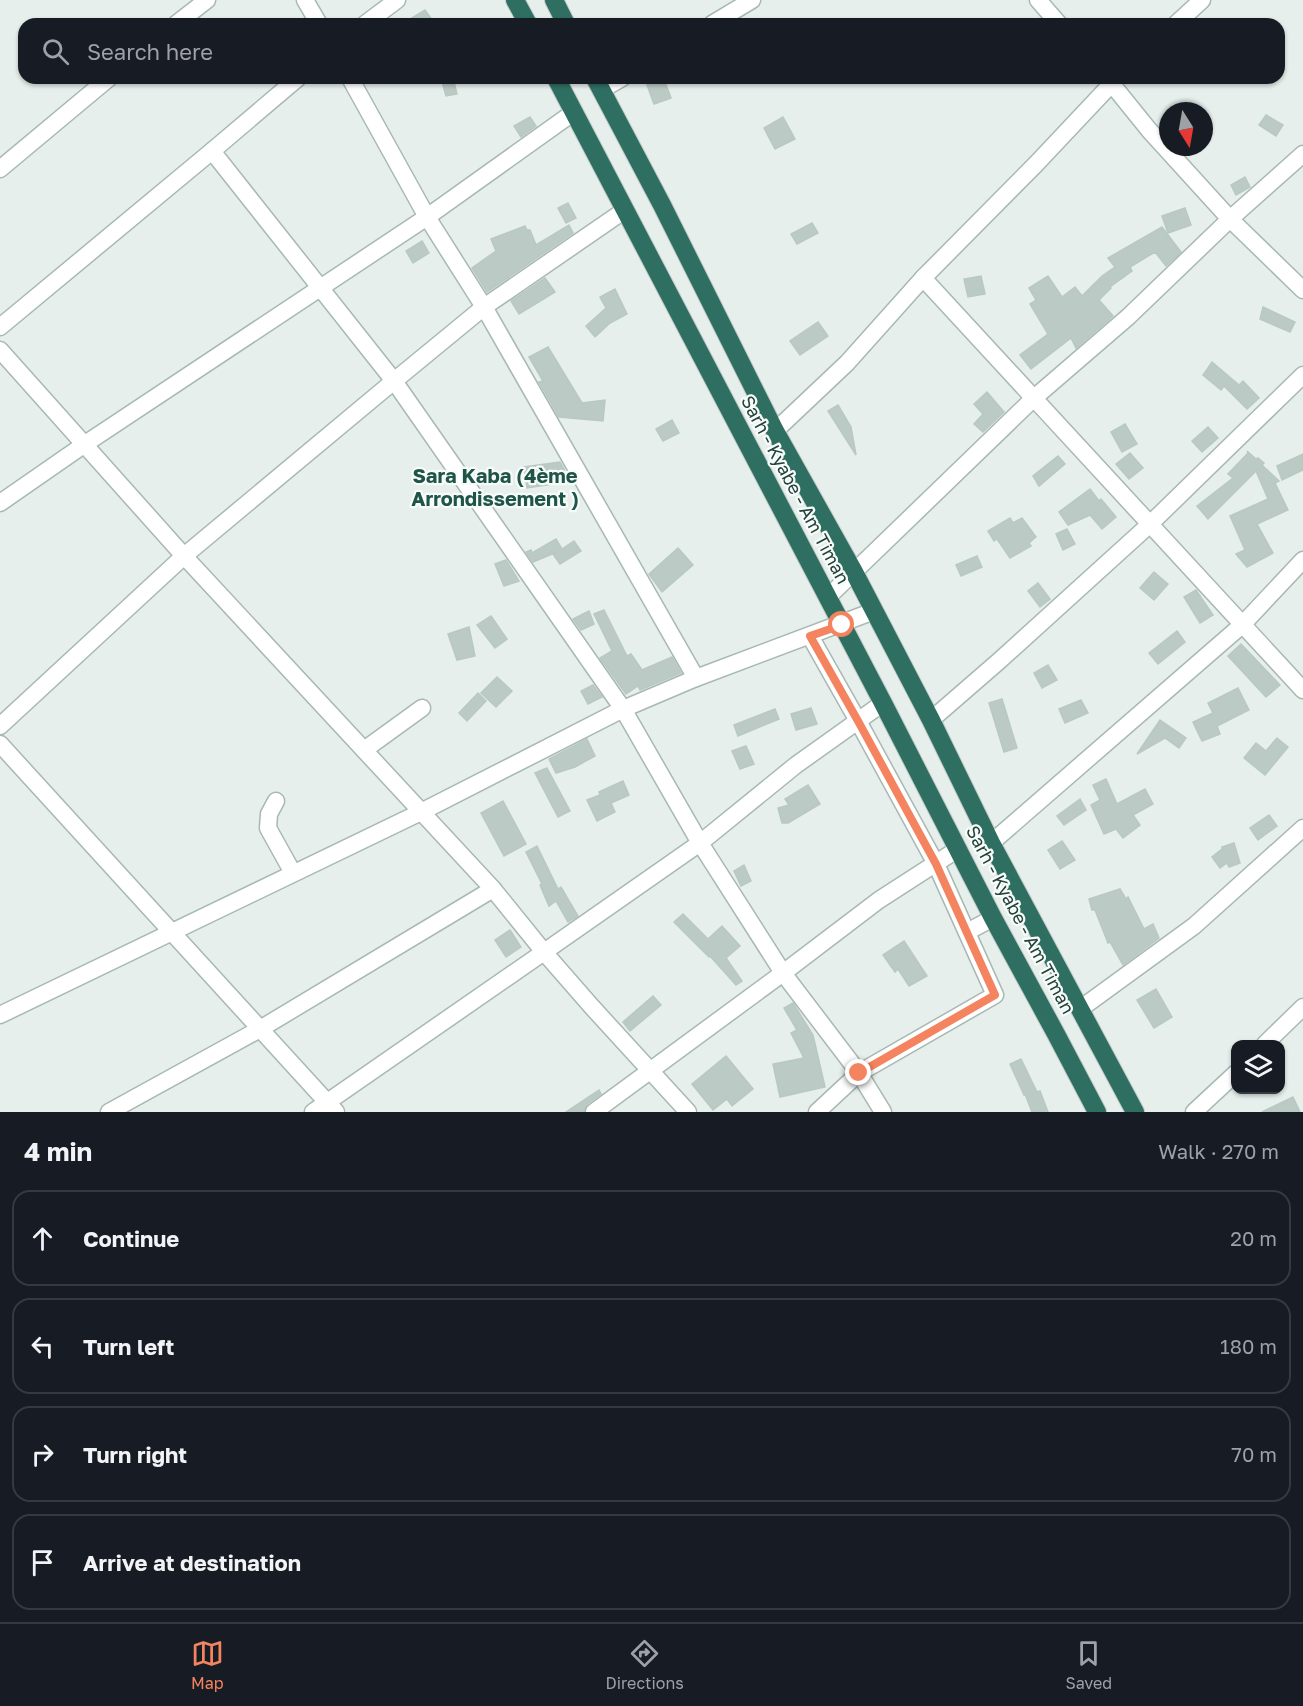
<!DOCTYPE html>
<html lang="en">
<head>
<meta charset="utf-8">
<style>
	:root { --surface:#171b24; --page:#242831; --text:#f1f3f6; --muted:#9ea1a6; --line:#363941; --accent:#f4845f }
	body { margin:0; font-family:"Golos Text",sans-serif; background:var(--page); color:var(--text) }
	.controls { position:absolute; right:18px; bottom:18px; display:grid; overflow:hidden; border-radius:12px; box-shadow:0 2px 4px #0004 }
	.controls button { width:54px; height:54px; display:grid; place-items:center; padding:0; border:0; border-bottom:2px solid var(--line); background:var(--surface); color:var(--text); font:30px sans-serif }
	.compass { position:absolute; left:1159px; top:102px; width:54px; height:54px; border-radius:50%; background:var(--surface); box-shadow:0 2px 4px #0004; rotate:169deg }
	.stop { position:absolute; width:18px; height:18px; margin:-14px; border:4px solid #f4845f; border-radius:50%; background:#fff }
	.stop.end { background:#f4845f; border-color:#fff; box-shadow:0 2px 6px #0008 }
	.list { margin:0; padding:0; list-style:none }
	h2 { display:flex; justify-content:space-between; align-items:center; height:78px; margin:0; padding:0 24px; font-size:26px }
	h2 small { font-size:20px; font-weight:400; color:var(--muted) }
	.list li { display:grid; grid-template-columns:39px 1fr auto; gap:18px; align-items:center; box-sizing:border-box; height:96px; margin:0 12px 12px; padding:0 12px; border:2px solid var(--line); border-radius:18px }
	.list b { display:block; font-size:22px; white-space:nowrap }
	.list em { font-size:20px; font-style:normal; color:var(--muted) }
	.icon { flex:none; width:33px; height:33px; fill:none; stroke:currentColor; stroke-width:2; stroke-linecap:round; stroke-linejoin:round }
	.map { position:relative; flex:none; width:1303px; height:1112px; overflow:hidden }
	.search { position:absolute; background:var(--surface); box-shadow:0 2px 4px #0004; left:18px; right:18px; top:18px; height:66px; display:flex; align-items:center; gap:15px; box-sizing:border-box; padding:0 21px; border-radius:18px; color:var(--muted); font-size:22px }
	.sheet { height:510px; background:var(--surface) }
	nav { display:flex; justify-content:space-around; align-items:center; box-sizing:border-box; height:84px; border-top:2px solid var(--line); background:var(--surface); font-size:16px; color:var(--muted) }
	nav a { display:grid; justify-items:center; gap:3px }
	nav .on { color:var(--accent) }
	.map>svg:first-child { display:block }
</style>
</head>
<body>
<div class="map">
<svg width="1303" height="1112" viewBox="0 0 1303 1112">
	<rect width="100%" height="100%" fill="#e6efeb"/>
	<g fill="#bbcac4" stroke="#b8c9c2" stroke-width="1.5">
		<path d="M425,10L435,24H402Z"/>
		<path d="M441,78H453L457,94L446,96Z"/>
		<path d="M664,79L671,98L654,104L647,85Z"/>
		<path d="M1266,115L1283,125L1276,136L1259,125Z"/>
		<path d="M530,117L536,126L521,137L514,126Z"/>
		<path d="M783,117L795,139L775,149L764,128Z"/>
		<path d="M1245,177L1250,187L1236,195L1231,185Z"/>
		<path d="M568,203L576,218L566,223L558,208Z"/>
		<path d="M1185,208L1191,225L1168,233L1162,216Z"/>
		<path d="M812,223L818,233L797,244L791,234Z"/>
		<path d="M569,225L573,233L487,292L472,268L496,251L491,239L525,226L527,230H530L536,245Z"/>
		<path d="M1162,227L1181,252L1166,266L1155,252L1130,267L1132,271L1110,287L1111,288L1099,300L1113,316L1076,348L1071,338L1031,369L1020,355L1048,334L1030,304L1036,300L1029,288L1048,276L1062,297L1075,287L1082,296L1102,276L1115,267L1108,258Z"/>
		<path d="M422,241L429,253L413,263L406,251Z"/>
		<path d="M981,276L985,294L968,297L964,279Z"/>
		<path d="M545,278L555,292L519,314L511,301Z"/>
		<path d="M615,289L627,314L610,323L595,337L586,326L606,308L600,297Z"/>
		<path d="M1263,307L1295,322L1290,332L1260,319Z"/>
		<path d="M818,322L828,336L800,355L790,341Z"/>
		<path d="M548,347L582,403L605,400L603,421L559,417L539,382L543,381L529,357Z"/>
		<path d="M1212,362L1239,385L1243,381L1259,398L1247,409L1224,386L1221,390L1203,375Z"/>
		<path d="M987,392L1004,412L983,432L974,424L983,414L974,404Z"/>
		<path d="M838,405L851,427L856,455L828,411Z"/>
		<path d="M672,420L679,433L663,441L656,429Z"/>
		<path d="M1125,424L1137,444L1122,452L1111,432Z"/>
		<path d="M1208,427L1218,438L1202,452L1192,441Z"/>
		<path d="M1247,451L1256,459L1258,458L1264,463L1262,465L1279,481L1275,483L1288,510L1257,524L1273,553L1247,567L1236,554L1245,550L1230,516L1268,499L1256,471L1208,519L1197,506L1233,478L1228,474L1248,453Z"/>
		<path d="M1130,453L1143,468L1129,479L1116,464Z"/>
		<path d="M1303,454V470L1282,480L1277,466Z"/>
		<path d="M1058,456L1065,464L1039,486L1033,476Z"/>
		<path d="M560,462L564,469L566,482L527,488L524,467Z"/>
		<path d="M1090,489L1099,501L1101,499L1116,517L1102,529L1090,515L1068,525L1059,512Z"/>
		<path d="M1010,518L1013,523L1022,518L1036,537L1029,543L1031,546L1010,558L997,539L994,541L988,531Z"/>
		<path d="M1067,529L1075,544L1063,550L1056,534Z"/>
		<path d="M556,539L562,549L574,541L581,551L560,564L553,554L557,552L533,562L526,552L531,550L532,553Z"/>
		<path d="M678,548L693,565L662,592L649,574Z"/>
		<path d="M977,556L982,567L961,576L956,565Z"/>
		<path d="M506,560L519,581L504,586L495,564Z"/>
		<path d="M1154,572L1168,584L1154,600L1140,588Z"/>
		<path d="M1038,583L1050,599L1040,607L1028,591Z"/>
		<path d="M1196,590L1213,615L1200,623L1184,597Z"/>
		<path d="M604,610L627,656L631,654L642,670L672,657L681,673L640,690L638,686L626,694L600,658L612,651L594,614Z"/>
		<path d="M589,611L594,624L581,630L573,619Z"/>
		<path d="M491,616L507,639L495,648L477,625Z"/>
		<path d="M469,627L475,656L457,660L448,634Z"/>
		<path d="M1177,631L1185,642L1158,664L1149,653Z"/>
		<path d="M1241,644L1280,685L1266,697L1228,656Z"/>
		<path d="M1048,665L1057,680L1042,688L1034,673Z"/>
		<path d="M497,677L512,691L496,707L481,693Z"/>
		<path d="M593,685L602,697L588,704L581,691Z"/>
		<path d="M1238,688L1249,710L1217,726L1220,734L1202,741L1193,722L1213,713L1208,703Z"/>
		<path d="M478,693L486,701L467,721L459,713Z"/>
		<path d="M1002,699L1017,748L1004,752L989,703Z"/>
		<path d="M1081,700L1088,713L1065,723L1059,709Z"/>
		<path d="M811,708L817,724L796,730L791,714Z"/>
		<path d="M775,709L779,719L738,736L734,725Z"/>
		<path d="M1160,720L1186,738L1179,748L1165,738L1137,754Z"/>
		<path d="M1277,738L1288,747L1265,775L1244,758L1256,743L1266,751Z"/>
		<path d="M587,739L595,756L575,767L556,773L549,759Z"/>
		<path d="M746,746L754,764L740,769L732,751Z"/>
		<path d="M547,768L570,811L558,817L535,773Z"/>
		<path d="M1106,779L1117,804L1145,789L1153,804L1133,815L1140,825L1123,838L1116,829L1104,834L1091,805L1100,800L1093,785Z"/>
		<path d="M623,781L629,795L611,803L615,812L597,821L587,800L600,795L599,792Z"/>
		<path d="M808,785L820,804L788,823H782L778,808L789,805L785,799Z"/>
		<path d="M1080,799L1086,810L1064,825L1057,816Z"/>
		<path d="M503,801L526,844L504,856L481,813Z"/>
		<path d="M1269,815L1277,826L1258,840L1250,828Z"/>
		<path d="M1062,841L1075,860L1060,869L1048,850Z"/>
		<path d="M1234,843L1240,863L1229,867L1227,863L1220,868L1212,857L1222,849V847Z"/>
		<path d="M537,846L558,889L561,887L578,916L568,922L556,901L549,906L540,885L542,884L526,852Z"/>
		<path d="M744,865L751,881L741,886L734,871Z"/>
		<path d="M1120,889L1126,899L1128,897L1144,929L1153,924L1159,938L1123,965L1110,942L1108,943L1095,910H1092L1089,899Z"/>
		<path d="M683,914L708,939L722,926L740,946L726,958L742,981L736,985L710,956L709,957L674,922Z"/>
		<path d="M510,930L521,947L506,957L495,940Z"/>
		<path d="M904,941L927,976L909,986L898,969L895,972L883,955Z"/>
		<path d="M1156,989L1172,1017L1154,1028L1137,1000Z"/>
		<path d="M653,996L661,1005L630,1031L623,1022Z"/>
		<path d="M793,1003L813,1035L825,1087L780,1097L773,1064L804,1058L791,1033L797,1030L784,1008Z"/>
		<path d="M726,1056L753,1089L732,1106L727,1099L713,1110L692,1084Z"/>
		<path d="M1021,1059L1037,1092L1040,1091L1048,1112H1032L1025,1094L1024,1095L1010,1064Z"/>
		<path d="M599,1090L601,1094L587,1104L584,1112H566Z"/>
		<path d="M1293,1097L1300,1112H1262Z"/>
	</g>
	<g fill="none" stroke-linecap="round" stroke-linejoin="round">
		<defs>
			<g id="minor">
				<path d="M305,0L319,24"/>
				<path d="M1038,0L1059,24"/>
				<path d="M176,24L207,0"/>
				<path d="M365,24L397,0"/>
				<path d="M712,24L752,0"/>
				<path d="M1176,24L1202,0"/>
				<path d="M350,78L427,217L484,307L696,678"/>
				<path d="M1107,78L1149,130L1230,219L1303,290"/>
				<path d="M601,90L622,78"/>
				<path d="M212,151L394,381L623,709L700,843L783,973L859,1073L883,1112"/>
				<path d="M0,169L109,78"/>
				<path d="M923,278L1303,690"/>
				<path d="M0,327L212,151L298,78"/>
				<path d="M0,350L184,556L493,889L544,952L592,1007L688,1112"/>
				<path d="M775,431L847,363L923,278L1036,164L1117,78"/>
				<path d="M0,503L85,444L427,217L574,112"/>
				<path d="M828,597L1034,398L1128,317L1230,219L1303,154"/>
				<path d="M810,636L858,721L936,864L995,995L859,1073L817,1112"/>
				<path d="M931,720L999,661L1149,525L1303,375"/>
				<path d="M0,726L184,556L394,381L484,307L625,210"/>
				<path d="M0,744L336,1112"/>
				<path d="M364,750L422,708"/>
				<path d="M276,801L269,814L268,828L293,873"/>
				<path d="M991,843L1242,625L1303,560"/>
				<path d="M967,932L993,918"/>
				<path d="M1080,1009L1194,926L1303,828"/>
				<path d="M0,1015L421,812L623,709L696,678L874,611"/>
				<path d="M1265,1044L1303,1007"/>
				<path d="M109,1112L260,1029L493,889"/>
				<path d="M313,1112L544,952L700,843L796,765L883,703"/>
				<path d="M594,1112L783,973L879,900L958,849"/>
				<path d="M1194,1112L1236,1073"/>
			</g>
			<g id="highway">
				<path d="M515,0L528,24"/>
				<path d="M554,0L566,24"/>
				<path d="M556,78L883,703L993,918L1056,1034L1097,1112"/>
				<path d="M595,78L662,205L775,431L854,572L931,720L991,843L1135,1112"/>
			</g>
		</defs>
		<use href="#minor" stroke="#a8b8b2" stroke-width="19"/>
		<use href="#highway" stroke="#c2cac8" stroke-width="20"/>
		<use href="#minor" stroke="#fff" stroke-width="16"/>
		<use href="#highway" stroke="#2f6f62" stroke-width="18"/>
	</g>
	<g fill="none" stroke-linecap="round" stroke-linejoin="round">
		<path stroke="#f4845f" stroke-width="8" d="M842,625L810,636L858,721L936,864L995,995L859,1073"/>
	</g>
	<g text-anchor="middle" stroke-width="4.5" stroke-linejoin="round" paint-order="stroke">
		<g font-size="18" fill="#24423a" stroke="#f7fbf9">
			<text transform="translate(795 490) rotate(62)" y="6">Sarh - Kyabe - Am Timan</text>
			<text transform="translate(1020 920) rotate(62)" y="6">Sarh - Kyabe - Am Timan</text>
		</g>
		<g font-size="20" font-weight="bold" fill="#1f5548" stroke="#f7fbf9">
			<text x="495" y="483">Sara Kaba (4ème<tspan x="495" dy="23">Arrondissement )</tspan></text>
		</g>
	</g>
</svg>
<div class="controls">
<button><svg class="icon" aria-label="layers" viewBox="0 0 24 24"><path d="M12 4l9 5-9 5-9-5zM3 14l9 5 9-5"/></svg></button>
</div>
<svg class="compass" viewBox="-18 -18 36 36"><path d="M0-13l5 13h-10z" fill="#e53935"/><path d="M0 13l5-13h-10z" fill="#9ea1a6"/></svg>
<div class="stop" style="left:842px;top:625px"></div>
<div class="stop end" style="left:859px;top:1073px"></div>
<div class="search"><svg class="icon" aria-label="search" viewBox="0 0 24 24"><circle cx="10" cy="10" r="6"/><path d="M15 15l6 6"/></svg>Search here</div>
</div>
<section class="sheet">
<h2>4 min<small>Walk · 270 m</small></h2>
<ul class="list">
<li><svg class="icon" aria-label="ahead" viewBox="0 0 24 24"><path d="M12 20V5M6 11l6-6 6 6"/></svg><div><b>Continue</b></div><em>20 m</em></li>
<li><svg class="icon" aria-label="left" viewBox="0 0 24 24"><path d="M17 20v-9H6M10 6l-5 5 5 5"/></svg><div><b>Turn left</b></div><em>180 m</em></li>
<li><svg class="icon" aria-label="right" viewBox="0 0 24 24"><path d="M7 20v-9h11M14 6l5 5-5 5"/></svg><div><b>Turn right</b></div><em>70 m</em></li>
<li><svg class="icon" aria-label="arrive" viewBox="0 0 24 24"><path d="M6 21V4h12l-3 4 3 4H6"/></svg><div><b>Arrive at destination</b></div></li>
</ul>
</section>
<nav>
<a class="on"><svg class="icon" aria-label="map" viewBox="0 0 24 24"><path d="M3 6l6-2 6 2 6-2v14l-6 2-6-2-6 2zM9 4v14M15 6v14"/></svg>Map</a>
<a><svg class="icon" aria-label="directions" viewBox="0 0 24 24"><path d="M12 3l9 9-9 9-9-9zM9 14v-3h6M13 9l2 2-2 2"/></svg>Directions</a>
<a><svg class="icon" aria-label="saved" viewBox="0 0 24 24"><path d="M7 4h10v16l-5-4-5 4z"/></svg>Saved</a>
</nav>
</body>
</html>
